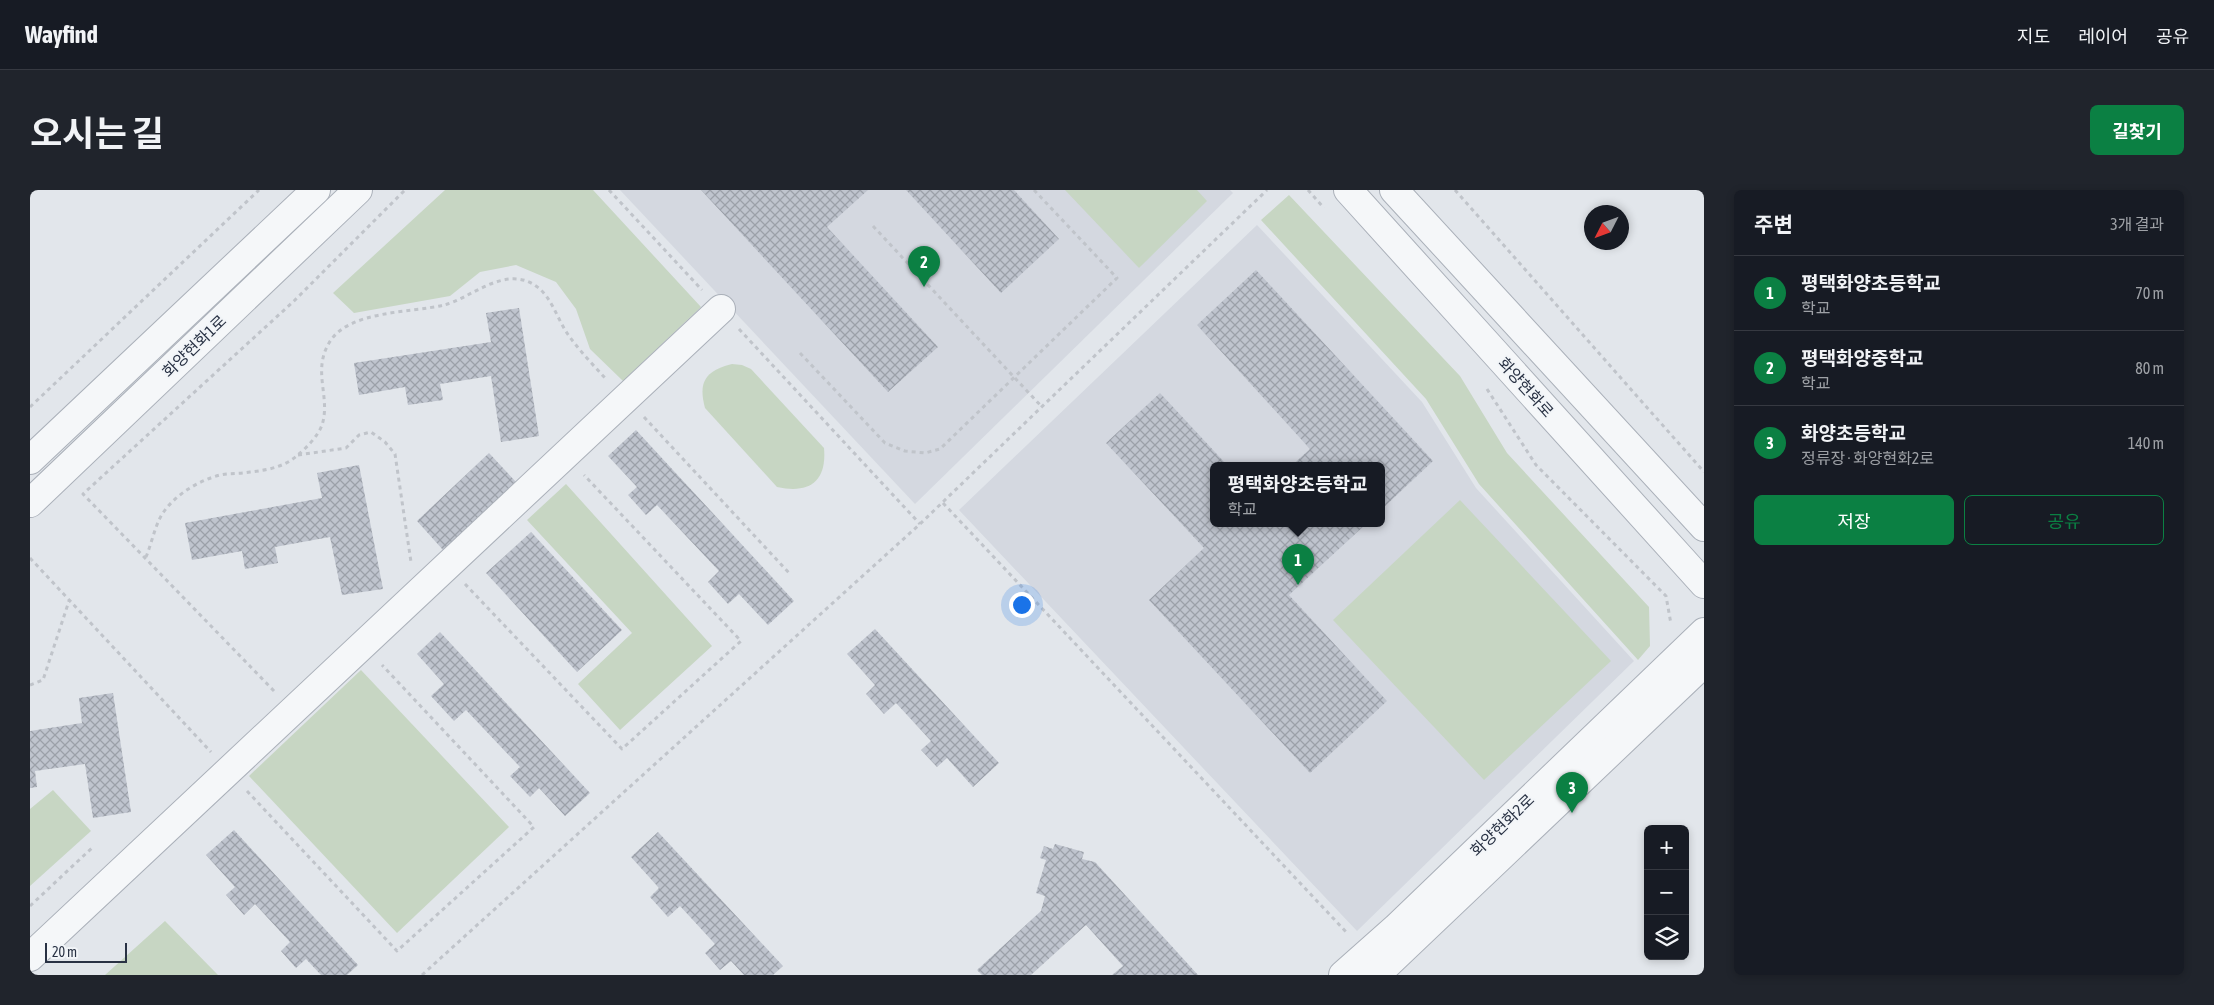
<!DOCTYPE html>
<html lang="ko">
<head>
<meta charset="utf-8">
<style>
	:root { --surface:#171b24; --page:#20242c; --text:#f1f3f6; --muted:#9ea1a6; --line:#363941; --accent:#0b8043 }
	body { margin:0; font-family:"Asap Condensed","Noto Sans KR",sans-serif; background:var(--page); color:var(--text) }
	.controls { position:absolute; right:15px; bottom:15px; display:grid; overflow:hidden; border-radius:8px; box-shadow:0 2px 8px #0003 }
	.controls button { width:45px; height:45px; display:grid; place-items:center; padding:0; border:0; border-bottom:1px solid var(--line); background:var(--surface); color:var(--text); font:25px sans-serif }
	.compass { position:absolute; left:1554px; top:15px; width:45px; height:45px; border-radius:50%; background:var(--surface); box-shadow:0 2px 8px #0003; rotate:228deg }
	.scale { position:absolute; left:15px; bottom:12px; width:82px; box-sizing:border-box; padding-left:5px; border:2px solid #293244; border-top:0; font-size:14px; line-height:18px; white-space:nowrap; color:#293244; -webkit-text-stroke:4px #f2f5f8; paint-order:stroke }
	.you { position:absolute; left:991px; top:414px; width:18px; height:18px; margin:-12px; border:4px solid #fff; border-radius:50%; background:#1a73e8; box-shadow:0 0 0 8px #1a73e833 }
	.badge { display:grid; place-items:center; width:32px; height:32px; border-radius:50%; background:var(--accent); color:#fff; font-size:16px; font-weight:700 }
	.pin { position:absolute; translate:-50% -41px; filter:drop-shadow(0 1px 2px #0008) }
	.pin::after { content:''; position:absolute; top:26px; width:18px; height:15px; background:inherit; clip-path:polygon(0 0,100% 0,50% 100%) }
	.popup { position:absolute; left:1180px; top:272px; width:175px; height:65px; box-sizing:border-box; display:grid; place-content:center; border-radius:8px; background:var(--surface); filter:drop-shadow(0 1px 4px #0005); font-size:16px; white-space:nowrap; color:var(--muted) }
	.popup b { font-size:19px; color:var(--text) }
	.popup::after { content:''; position:absolute; left:50%; top:100%; margin-left:-10px; border:10px solid transparent; border-top-color:var(--surface) }
	.list { margin:0; padding:0; list-style:none }
	h2 { display:flex; justify-content:space-between; align-items:center; height:65px; margin:0; padding:0 20px; font-size:21px }
	h2 small { font-size:16px; font-weight:400; color:var(--muted) }
	.list li { display:grid; grid-template-columns:32px 1fr auto; gap:15px; align-items:center; box-sizing:border-box; height:75px; padding:0 20px; border-top:1px solid var(--line) }
	.list b { display:block; font-size:19px; white-space:nowrap }
	.list p { margin:0; font-size:16px; white-space:nowrap; color:var(--muted) }
	.list em { font-size:16px; font-style:normal; color:var(--muted) }
	.actions { display:flex; gap:10px; padding:15px 20px }
	.actions a { flex:1; padding:11px 0; border:1px solid var(--accent); border-radius:8px; text-align:center; font-size:18px; color:var(--accent) }
	.actions .main { background:var(--accent); color:#fff }
	.icon { flex:none; width:28px; height:28px; fill:none; stroke:currentColor; stroke-width:2; stroke-linecap:round; stroke-linejoin:round }
	.map { position:relative; flex:none; width:1674px; height:785px; overflow:hidden; border-radius:8px }
	header { display:flex; align-items:center; gap:30px; box-sizing:border-box; height:70px; padding:0 25px; background:var(--surface); border-bottom:1px solid var(--line) }
	header strong { font-size:24px }
	nav { display:flex; gap:28px; margin-inline-start:auto; font-size:18px }
	.intro { display:flex; align-items:center; justify-content:space-between; box-sizing:border-box; height:120px; padding:0 30px }
	h1 { margin:0; font-size:35px }
	.button { padding:12px 22px; border-radius:8px; background:var(--accent); color:#fff; font-size:18px; font-weight:700 }
	main { display:flex; gap:30px; padding:0 30px }
	aside { flex:1; background:var(--surface); border-radius:8px; box-shadow:0 2px 8px #0003 }
	.map>svg:first-child { display:block }
</style>
</head>
<body>
<header>
<strong>Wayfind</strong>
<nav><a>지도</a><a>레이어</a><a>공유</a></nav>
</header>
<div class="intro"><h1>오시는 길</h1><a class="button">길찾기</a></div>
<main>
<div class="map">
<svg width="1674" height="785" viewBox="0 0 1674 785">
	<defs>
		<pattern id="building-cross-hatch" width="8" height="8" patternUnits="userSpaceOnUse" patternTransform="scale(1.25)"><rect width="8" height="8" fill="#bfc4ce"/><path d="M0 0l8 8M0 8l8-8" fill="none" stroke="#9ba0a9"/></pattern>
	</defs>
	<rect width="100%" height="100%" fill="#e2e6eb"/>
	<g fill="#d4d8e0" fill-rule="evenodd">
		<path d="M590,0H1200L1203,3L885,314Z"/>
		<path d="M1227,35L1392,212L1446,298L1604,471L1327,741L929,320ZM1184,276H1352V334H1184Z"/>
	</g>
	<g fill="#c7d6c3">
		<path d="M415,0H563L671,117L593,191L560,159L546,119L526,92L486,75L450,82L420,106L324,123L303,103Z"/>
		<path d="M1035,0H1167L1177,11L1109,78Z"/>
		<path d="M1259,5L1430,186L1477,263L1619,417L1620,456L1608,470L1449,294L1396,209L1231,30Z"/>
		<path d="M702,174L712,175L721,179L794,258C797,292 779,304 747,297L675,218C668,192 675,181 702,174Z"/>
		<path d="M536,294L682,456L590,540L548,494L602,443L497,330Z"/>
		<path d="M1430,310L1581,471L1454,590L1303,430Z"/>
		<path d="M331,480L479,637L367,743L219,586Z"/>
		<path d="M23,600L61,641L0,696V619Z"/>
		<path d="M135,731L188,785H75Z"/>
	</g>
	<g fill="url(#building-cross-hatch)">
		<path d="M671,0H838L797,37L908,157L858,202Z"/>
		<path d="M876,0H984L1029,49L971,103Z"/>
		<path d="M1226,80L1403,271L1352,319V276H1261L1280,259L1167,135Z"/>
		<path d="M489,118L509,246L471,252L461,186L410,194L413,210L378,215L375,197L329,205L324,173L461,152L456,123Z"/>
		<path d="M1130,203L1198,276H1184V334H1336L1259,405L1357,511L1280,583L1119,410L1174,358L1076,253Z"/>
		<path d="M606,240L764,411L738,435L709,404L698,414L678,392L689,381L627,315L616,325L598,305L607,297L578,266Z"/>
		<path d="M459,263L486,292L413,360L387,331Z"/>
		<path d="M329,275L353,399L312,405L300,347L245,357L248,373L215,379L212,361L162,370L155,333L292,308L287,283Z"/>
		<path d="M501,342L592,440L547,482L456,383Z"/>
		<path d="M845,439L969,573L943,597L917,568L907,577L891,560L901,551L866,513L854,524L836,504L845,495L817,464Z"/>
		<path d="M410,442L560,603L535,626L509,598L500,607L480,586L490,577L436,520L424,531L401,506L414,494L387,464Z"/>
		<path d="M83,503L101,622L63,628L55,574L5,581L7,597L0,598V541L52,533L49,508Z"/>
		<path d="M204,640L328,775L317,785H291L276,769L266,778L251,761L260,752L225,714L214,725L196,705L205,697L176,665Z"/>
		<path d="M628,642L753,776L743,785H714L701,771L690,780L675,763L685,754L650,716L638,727L620,707L629,698L601,667Z"/>
		<path d="M1025,654L1054,662L1052,669L1065,672L1168,785H1082L1093,776L1056,735L1001,785H952L947,780L1011,721L1015,706L1006,703L1016,670L1010,668L1014,656L1023,659Z"/>
	</g>
	<g fill="none" stroke-linecap="round" stroke-linejoin="round">
		<defs>
			<g id="minor">
				<path d="M1318,0L1674,394"/>
				<path d="M1364,0L1674,337"/>
				<path d="M0,270L286,0"/>
				<path d="M0,313L328,0"/>
				<path d="M0,767L691,119"/>
				<path d="M1313,785L1366,738L1674,442"/>
				<path d="M1346,785L1674,473"/>
			</g>
		</defs>
		<use href="#minor" stroke="#aab0b9" stroke-width="30"/>
		<g stroke="#c0c4ca" stroke-width="3" stroke-dasharray="4 4" stroke-linecap="butt">
			<path d="M579,0L672,100"/>
			<path d="M1278,0L1294,18"/>
			<path d="M1425,0L1674,282"/>
			<path d="M843,36L1012,217"/>
			<path d="M709,139L890,334"/>
			<path d="M770,163L855,253L875,261L895,263L910,259L1087,88L1004,0"/>
			<path d="M1457,199L1506,275L1636,406L1641,434"/>
			<path d="M0,217L229,0"/>
			<path d="M614,227L760,384"/>
			<path d="M268,265L316,258L329,245L341,242L355,252L365,264L381,372"/>
			<path d="M913,313L1318,744"/>
			<path d="M116,367C121,355 124,340 130,328C141,307 167,291 190,285C200,283 210,284 220,282C238,280 255,277 269,264C277,257 288,246 292,235C301,207 282,182 299,153C318,120 381,123 414,115C440,109 475,74 506,96C521,106 527,128 537,143C548,159 563,175 576,189"/>
			<path d="M0,368L181,562"/>
			<path d="M435,394L592,559L711,451L554,285"/>
			<path d="M0,495L13,490L39,411"/>
			<path d="M244,501L53,304L264,111L375,0"/>
			<path d="M217,601L367,761L504,637L352,475"/>
			<path d="M0,716L64,656"/>
			<path d="M392,785L890,334L1237,0"/>
		</g>
		<use href="#minor" stroke="#f5f7f9" stroke-width="28"/>
	</g>
	<g text-anchor="middle" stroke-width="4" stroke-linejoin="round" paint-order="stroke">
		<g font-size="16" fill="#293244" stroke="#f2f5f8">
			<text transform="translate(164 156) rotate(-44)" y="6">화양현화1로</text>
			<text transform="translate(1496 197) rotate(48)" y="6">화양현화로</text>
			<text transform="translate(1472 635) rotate(-44)" y="6">화양현화2로</text>
		</g>
	</g>
</svg>
<div class="controls">
<button>+</button>
<button>−</button>
<button><svg class="icon" aria-label="layers" viewBox="0 0 24 24"><path d="M12 4l9 5-9 5-9-5zM3 14l9 5 9-5"/></svg></button>
</div>
<svg class="compass" viewBox="-18 -18 36 36"><path d="M0-13l5 13h-10z" fill="#e53935"/><path d="M0 13l5-13h-10z" fill="#9ea1a6"/></svg>
<div class="scale">20 m</div>
<div class="you"></div>
<div class="pin badge" style="left:1268px;top:395px">1</div>
<div class="popup"><b>평택화양초등학교</b>학교</div>
<div class="pin badge" style="left:894px;top:97px">2</div>
<div class="pin badge" style="left:1542px;top:623px">3</div>
</div>
<aside>
<h2>주변<small>3개 결과</small></h2>
<ul class="list">
<li><span class="badge">1</span><div><b>평택화양초등학교</b><p>학교</p></div><em>70 m</em></li>
<li><span class="badge">2</span><div><b>평택화양중학교</b><p>학교</p></div><em>80 m</em></li>
<li><span class="badge">3</span><div><b>화양초등학교</b><p>정류장 · 화양현화2로</p></div><em>140 m</em></li>
</ul>
<div class="actions"><a class="main">저장</a><a>공유</a></div>
</aside>
</main>
</body>
</html>
